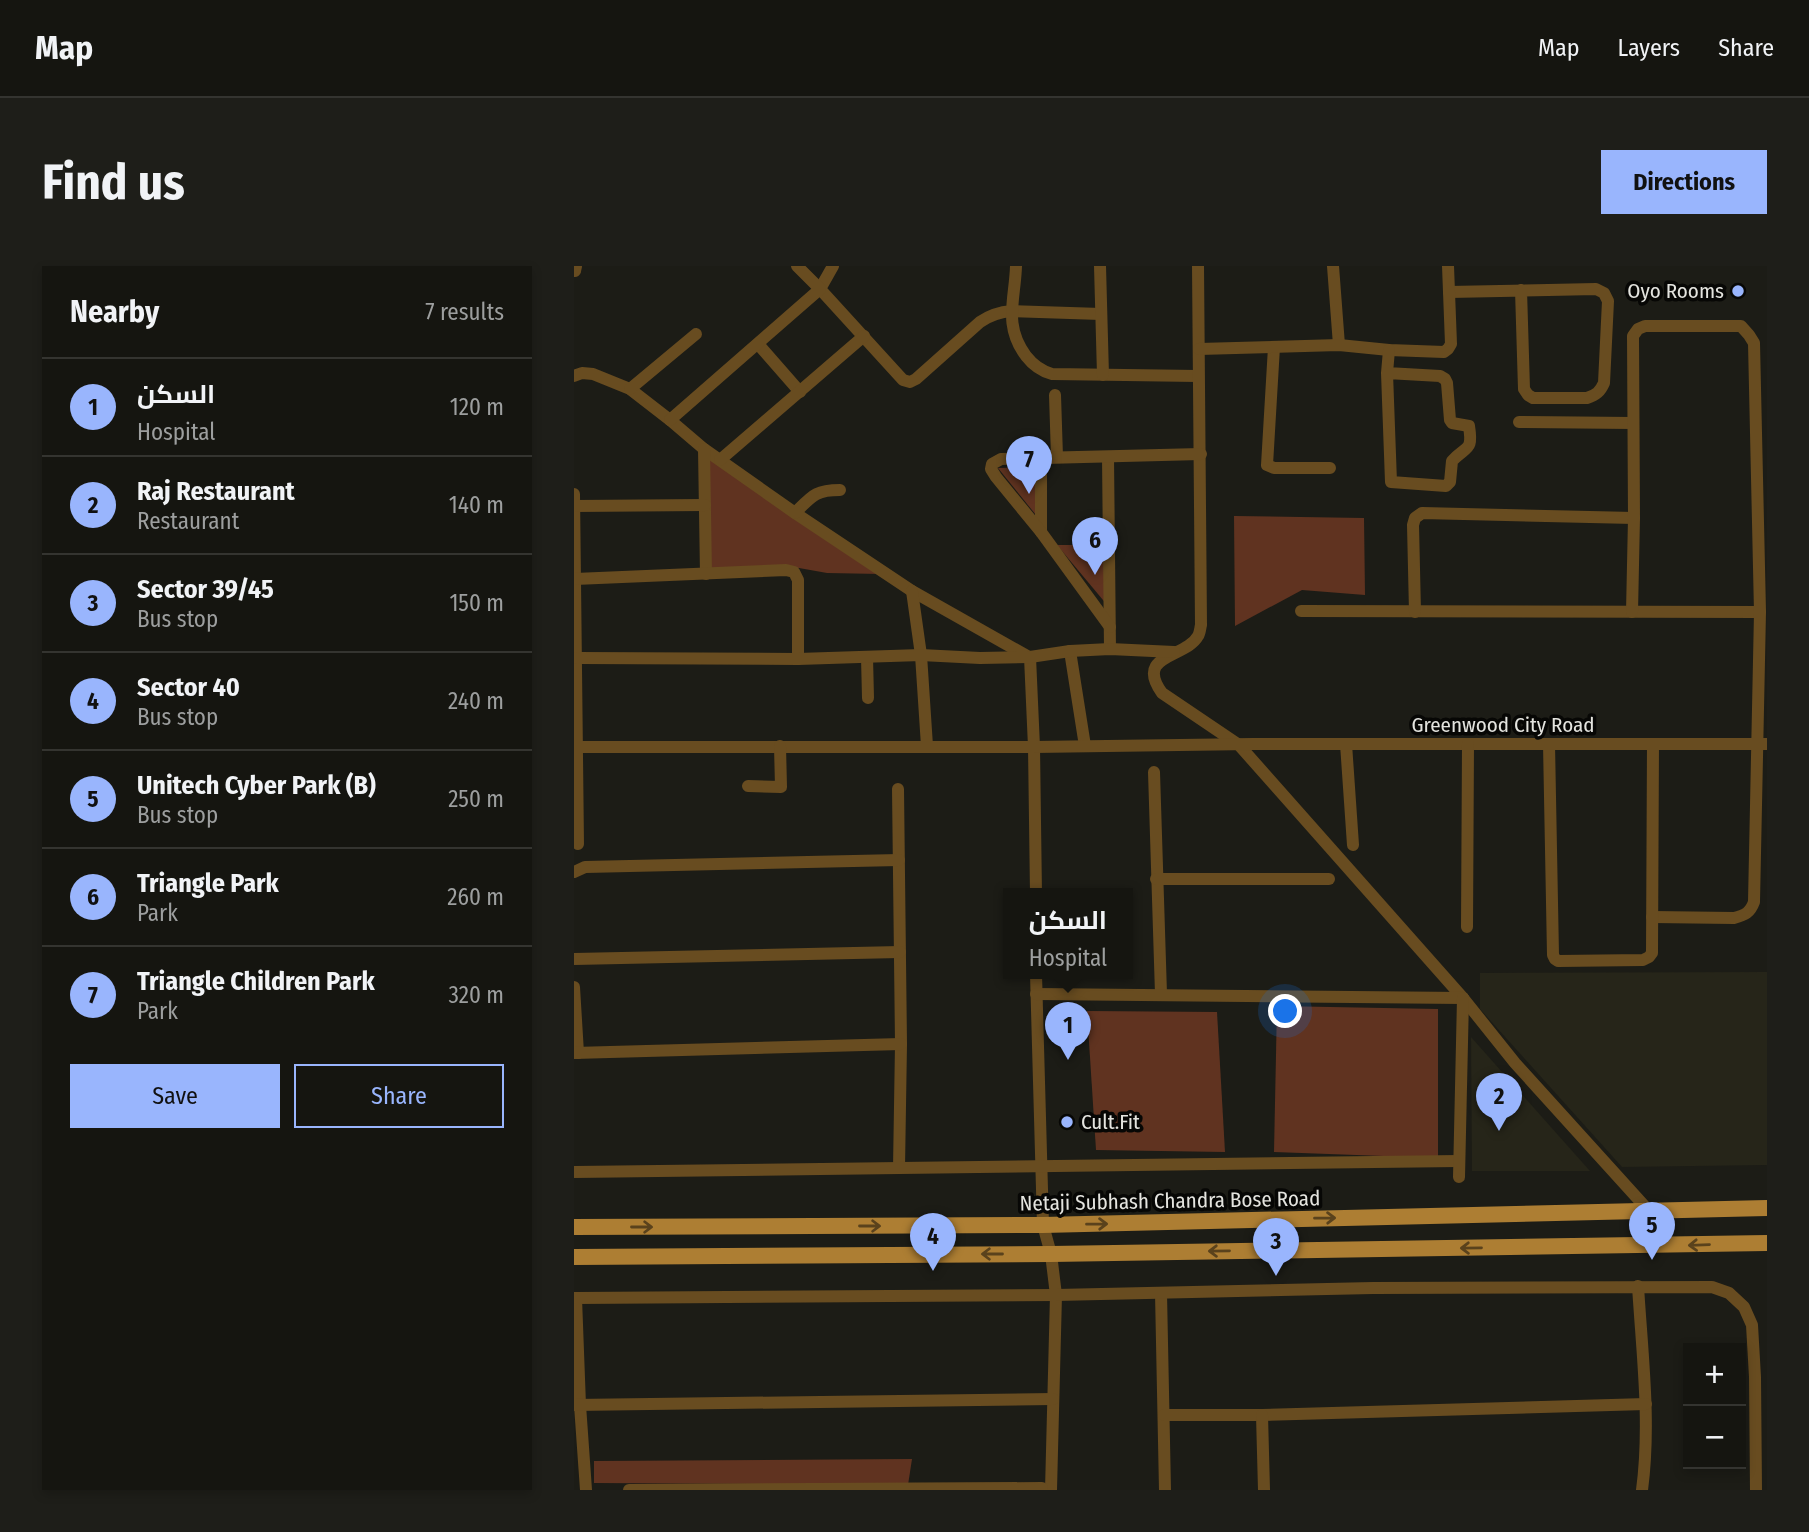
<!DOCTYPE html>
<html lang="en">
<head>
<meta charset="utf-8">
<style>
	:root { --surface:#151510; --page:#1e1e19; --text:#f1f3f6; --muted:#9d9f9f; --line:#343430; --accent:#99b5fd }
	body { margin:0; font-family:"Fira Sans Condensed",Cairo,sans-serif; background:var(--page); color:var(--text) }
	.controls { position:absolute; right:21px; bottom:21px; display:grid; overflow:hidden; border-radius:0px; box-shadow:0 4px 10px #0003 }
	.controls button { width:63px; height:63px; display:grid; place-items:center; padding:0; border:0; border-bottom:2px solid var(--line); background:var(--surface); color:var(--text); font:35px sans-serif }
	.you { position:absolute; left:712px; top:746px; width:24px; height:24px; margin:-18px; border:5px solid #fff; border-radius:50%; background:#1a73e8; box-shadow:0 0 0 10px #1a73e833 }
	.badge { display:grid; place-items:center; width:46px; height:46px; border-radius:50%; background:var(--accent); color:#111; font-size:23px; font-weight:700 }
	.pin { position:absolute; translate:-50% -58px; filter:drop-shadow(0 2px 4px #0008) }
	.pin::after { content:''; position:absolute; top:37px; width:24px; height:21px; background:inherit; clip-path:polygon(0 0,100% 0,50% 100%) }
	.popup { position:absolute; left:429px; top:622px; width:130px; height:91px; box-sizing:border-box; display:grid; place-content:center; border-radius:0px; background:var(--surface); filter:drop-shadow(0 2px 5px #0005); font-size:23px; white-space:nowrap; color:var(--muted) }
	.popup b { font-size:26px; color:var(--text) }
	.popup::after { content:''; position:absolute; left:50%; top:100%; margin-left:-14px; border:14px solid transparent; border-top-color:var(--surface) }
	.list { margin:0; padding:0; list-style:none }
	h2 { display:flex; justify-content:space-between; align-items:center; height:91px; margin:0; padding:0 28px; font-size:30px }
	h2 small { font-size:23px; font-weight:400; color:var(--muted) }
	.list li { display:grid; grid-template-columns:46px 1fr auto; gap:21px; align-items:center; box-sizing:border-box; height:98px; padding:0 28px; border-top:2px solid var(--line) }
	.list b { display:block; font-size:26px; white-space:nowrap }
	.list p { margin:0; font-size:23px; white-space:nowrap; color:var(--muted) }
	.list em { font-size:23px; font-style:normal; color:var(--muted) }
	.actions { display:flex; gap:14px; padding:21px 28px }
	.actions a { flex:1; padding:16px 0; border:2px solid var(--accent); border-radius:0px; text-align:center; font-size:24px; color:var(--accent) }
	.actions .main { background:var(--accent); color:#111 }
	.map { position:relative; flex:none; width:1193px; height:1224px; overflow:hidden; border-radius:0px }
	header { display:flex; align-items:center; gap:42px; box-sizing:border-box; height:98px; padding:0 35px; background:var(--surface); border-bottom:2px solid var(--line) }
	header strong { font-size:33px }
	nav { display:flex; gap:38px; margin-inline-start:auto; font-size:24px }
	.intro { display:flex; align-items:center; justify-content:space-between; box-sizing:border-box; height:168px; padding:0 42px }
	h1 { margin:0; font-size:49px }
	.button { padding:18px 32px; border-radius:0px; background:var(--accent); color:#111; font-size:24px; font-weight:700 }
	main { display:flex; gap:42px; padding:0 42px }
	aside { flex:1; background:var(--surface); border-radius:0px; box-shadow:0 4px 10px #0003 }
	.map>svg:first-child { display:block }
</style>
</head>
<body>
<header>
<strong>Map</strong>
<nav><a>Map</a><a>Layers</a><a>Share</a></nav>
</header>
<div class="intro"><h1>Find us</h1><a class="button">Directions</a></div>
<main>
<aside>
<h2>Nearby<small>7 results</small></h2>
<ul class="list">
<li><span class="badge">1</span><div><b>السكن</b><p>Hospital</p></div><em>120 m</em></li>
<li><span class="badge">2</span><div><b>Raj Restaurant</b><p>Restaurant</p></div><em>140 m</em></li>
<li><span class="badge">3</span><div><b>Sector 39/45</b><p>Bus stop</p></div><em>150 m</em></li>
<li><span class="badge">4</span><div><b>Sector 40</b><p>Bus stop</p></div><em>240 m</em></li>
<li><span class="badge">5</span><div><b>Unitech Cyber Park (B)</b><p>Bus stop</p></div><em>250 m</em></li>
<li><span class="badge">6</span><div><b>Triangle Park</b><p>Park</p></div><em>260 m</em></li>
<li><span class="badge">7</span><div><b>Triangle Children Park</b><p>Park</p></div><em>320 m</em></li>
</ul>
<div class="actions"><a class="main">Save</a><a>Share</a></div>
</aside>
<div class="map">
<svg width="1193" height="1224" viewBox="0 0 1193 1224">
	<rect width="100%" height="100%" fill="#1c1c16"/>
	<g fill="#262519">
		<path d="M1193,706V899L1048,901L906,743V707Z"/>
		<path d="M897,771L1016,905H898Z"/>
	</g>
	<g fill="#603320">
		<path d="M133,190L307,308L253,307L225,302L135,305Z"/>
		<path d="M464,201L466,254L424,202Z"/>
		<path d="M660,250L790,252L791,329L728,324L661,360Z"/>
		<path d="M483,279H532L534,340Z"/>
		<path d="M703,740L864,743V892L700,886Z"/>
		<path d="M513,745L643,746L651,886L522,884Z"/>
		<path d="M338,1193L334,1219L20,1217V1195Z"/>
	</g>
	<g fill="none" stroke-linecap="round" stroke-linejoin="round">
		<g stroke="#684c20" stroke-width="12">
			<path d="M259,0L246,23L329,114L336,116L342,113L406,56C416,49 425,46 438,45L527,48"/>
			<path d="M442,0C441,34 429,59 452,90C459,99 467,105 478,108L624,110"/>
			<path d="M526,0L529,109"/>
			<path d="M624,0L627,359C626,363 626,367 624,370C612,392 560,388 588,427L665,479L889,732L941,797L1075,945"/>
			<path d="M759,0L765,79"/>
			<path d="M1,5L2,0"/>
			<path d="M875,26L1022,23L1030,27L1034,35L1030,117C1026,126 1022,129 1013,132H959L954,129L950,123L947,24"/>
			<path d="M184,78L226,126"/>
			<path d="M700,81L693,199L700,202H756"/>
			<path d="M625,83L765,79L815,84L870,86L874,83L877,78L874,0"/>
			<path d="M813,107L866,110L871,113L873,117L876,154L878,157L895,160C899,186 893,179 878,195L876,216L872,220L817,216L813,107L815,84"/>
			<path d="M0,110L8,107L19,108L56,123L96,154L130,183L221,247L338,325L455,391"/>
			<path d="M56,123L122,68"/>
			<path d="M481,129L483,191"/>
			<path d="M96,154L246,23L223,0"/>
			<path d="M945,156L1059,157"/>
			<path d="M130,183L132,308"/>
			<path d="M534,191L536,383"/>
			<path d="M146,194L290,70"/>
			<path d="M0,228L4,578"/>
			<path d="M0,240L131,239"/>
			<path d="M221,247C238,230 241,224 266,224"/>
			<path d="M467,266V191"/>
			<path d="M1,313L212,304L220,306L224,314V393"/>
			<path d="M338,325L347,389L353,480"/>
			<path d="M727,345L1186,346"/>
			<path d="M841,346L839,259L841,252L848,247L1060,252"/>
			<path d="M1058,346L1060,252L1059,70L1064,63L1071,60H1167L1175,69L1180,77L1186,346L1180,636C1176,647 1171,649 1160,652L1078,651"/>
			<path d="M536,361L467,266L422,211L417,203L418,198L427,193L627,188"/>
			<path d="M496,385L511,480"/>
			<path d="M293,391L294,432"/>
			<path d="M456,391L460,481L462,628"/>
			<path d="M3,392L224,393L347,389L406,392L456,391L496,385L536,383L600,386"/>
			<path d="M772,478L779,579"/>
			<path d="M975,478L979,689L981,693L984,695L1069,694L1075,691L1078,687L1079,478"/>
			<path d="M0,481H460L678,478H1193"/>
			<path d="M580,506L587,728"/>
			<path d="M174,520L207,521L206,480"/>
			<path d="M324,523L327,778L325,902"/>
			<path d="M0,606L11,601L325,594"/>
			<path d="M582,613H755"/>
			<path d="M893,661L894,478"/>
			<path d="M0,693L326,686"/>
			<path d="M462,708L469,959L477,988L482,1029L477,1224"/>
			<path d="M0,721L4,787"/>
			<path d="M462,728L889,732"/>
			<path d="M0,787L327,778"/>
			<path d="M0,906L885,895"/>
			<path d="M885,911L889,732"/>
			<path d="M1064,1020C1068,1087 1077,1157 1068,1224"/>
			<path d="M587,1027L591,1224"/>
			<path d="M0,1032H2L6,1139L12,1224"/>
			<path d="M2,1032L482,1029L799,1022L1138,1021L1155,1027L1170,1041L1178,1059L1181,1111L1182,1224"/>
			<path d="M0,1139L479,1133"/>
			<path d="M590,1149H688L1072,1138"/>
			<path d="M688,1149L690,1224"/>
			<path d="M55,1224L468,1222"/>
		</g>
		<g stroke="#ad7e33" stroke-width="16">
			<path d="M0,961L469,959L1193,942"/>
			<path d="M0,991L477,988L1193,977"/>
		</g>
	</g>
	<defs><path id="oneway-shaft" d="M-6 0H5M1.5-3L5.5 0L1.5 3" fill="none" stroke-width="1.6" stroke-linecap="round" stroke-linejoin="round" transform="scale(1.75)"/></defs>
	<g stroke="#5a421c">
		<use href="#oneway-shaft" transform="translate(751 952) rotate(-1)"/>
		<use href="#oneway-shaft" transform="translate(523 958) rotate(-1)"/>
		<use href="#oneway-shaft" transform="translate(296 960)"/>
		<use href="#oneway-shaft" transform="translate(68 961)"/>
		<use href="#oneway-shaft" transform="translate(1125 979) rotate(178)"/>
		<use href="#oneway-shaft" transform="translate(897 982) rotate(179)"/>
		<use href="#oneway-shaft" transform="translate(645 985) rotate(179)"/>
		<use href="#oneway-shaft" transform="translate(418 988) rotate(180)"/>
	</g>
	<g fill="#99b5fd" stroke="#070705" stroke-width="2.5">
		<circle cx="1164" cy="25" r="7"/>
		<circle cx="493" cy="856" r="7"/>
	</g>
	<g text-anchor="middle" stroke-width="7" stroke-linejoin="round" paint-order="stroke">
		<g font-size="21" fill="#e4e4df" stroke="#070705" text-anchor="end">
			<text x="1150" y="32">Oyo Rooms</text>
			<text x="507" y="863" text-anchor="start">Cult.Fit</text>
		</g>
		<g font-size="21" fill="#e4e4df" stroke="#070705">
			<text x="929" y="466">Greenwood City Road</text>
			<text transform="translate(596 935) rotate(-1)" y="7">Netaji Subhash Chandra Bose Road</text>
		</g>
	</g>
</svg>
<div class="controls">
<button>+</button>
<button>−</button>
</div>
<div class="you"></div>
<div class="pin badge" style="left:494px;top:794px">1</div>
<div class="popup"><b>السكن</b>Hospital</div>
<div class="pin badge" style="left:925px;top:865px">2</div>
<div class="pin badge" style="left:702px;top:1010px">3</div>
<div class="pin badge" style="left:359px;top:1005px">4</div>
<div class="pin badge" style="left:1078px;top:994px">5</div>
<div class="pin badge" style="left:521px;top:309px">6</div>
<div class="pin badge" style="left:455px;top:228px">7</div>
</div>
</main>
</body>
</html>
